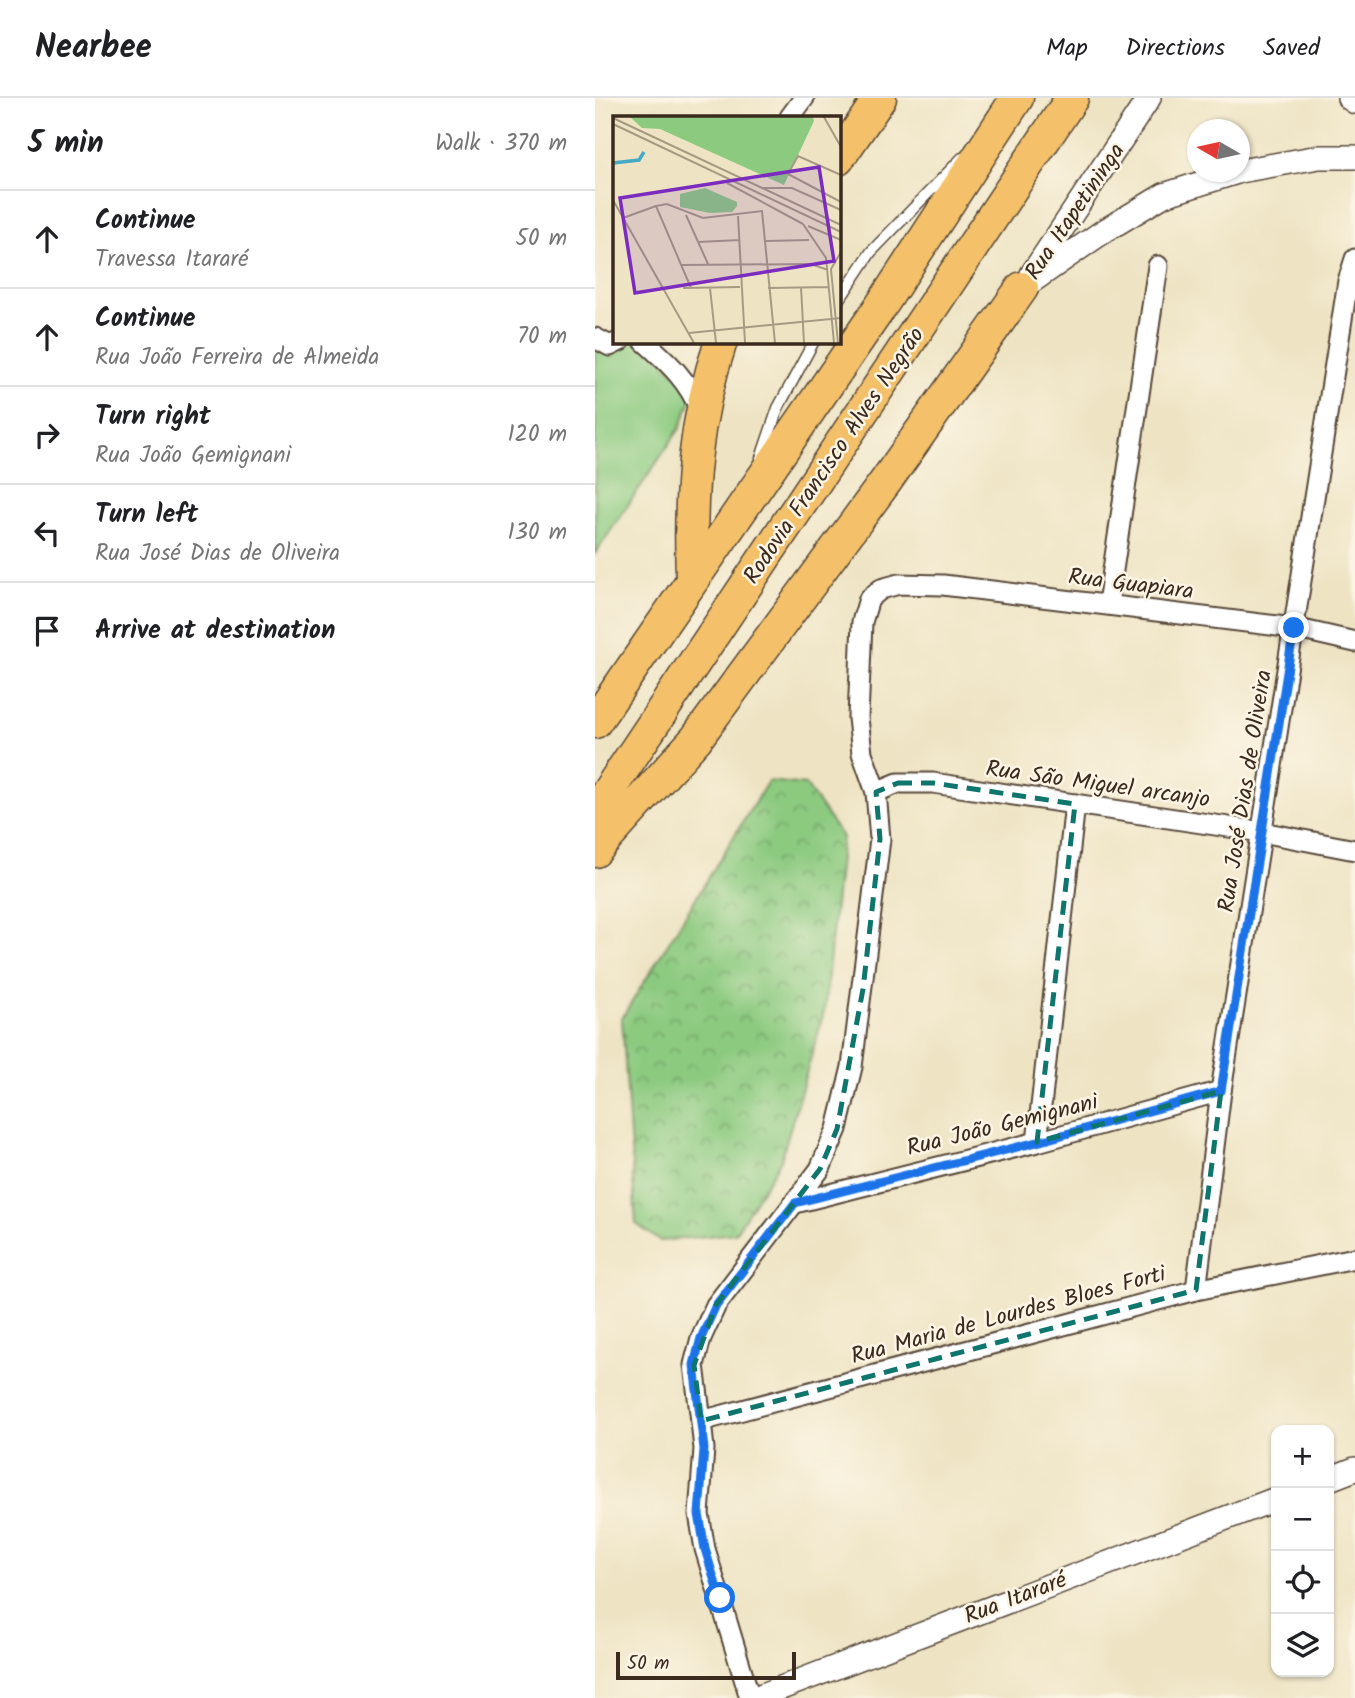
<!DOCTYPE html>
<html lang="en">
<head>
<meta charset="utf-8">
<style>
	:root { --surface:#fff; --page:#f6f6f6; --text:#202124; --muted:#757577; --line:#e0e0e0 }
	body { margin:0; font-family:Kalam,sans-serif; background:var(--page); color:var(--text) }
	.controls { position:absolute; right:21px; bottom:21px; display:grid; overflow:hidden; border-radius:14px; box-shadow:0 2px 5px #0004 }
	.controls button { width:63px; height:63px; display:grid; place-items:center; padding:0; border:0; border-bottom:2px solid var(--line); background:var(--surface); color:var(--text); font:35px sans-serif }
	.compass { position:absolute; left:592px; top:21px; width:63px; height:63px; border-radius:50%; background:var(--surface); box-shadow:0 2px 5px #0004; rotate:279deg }
	.scale { position:absolute; left:21px; bottom:18px; width:180px; box-sizing:border-box; padding-left:7px; border:4px solid #3b2a1e; border-top:0; font-size:19px; line-height:24px; white-space:nowrap; color:#3b2a1e; -webkit-text-stroke:5px #fcf5e5; paint-order:stroke }
	.stop { position:absolute; width:21px; height:21px; margin:-16px; border:5px solid #1a73e8; border-radius:50%; background:#fff }
	.stop.end { background:#1a73e8; border-color:#fff; box-shadow:0 2px 7px #0008 }
	.list { margin:0; padding:0; list-style:none }
	h2 { display:flex; justify-content:space-between; align-items:center; height:91px; margin:0; padding:0 28px; font-size:30px }
	h2 small { font-size:23px; font-weight:400; color:var(--muted) }
	.list li { display:grid; grid-template-columns:46px 1fr auto; gap:21px; align-items:center; box-sizing:border-box; height:98px; padding:0 28px; border-top:2px solid var(--line) }
	.list b { display:block; font-size:26px; white-space:nowrap }
	.list p { margin:0; font-size:23px; white-space:nowrap; color:var(--muted) }
	.list em { font-size:23px; font-style:normal; color:var(--muted) }
	.icon { flex:none; width:38px; height:38px; fill:none; stroke:currentColor; stroke-width:2; stroke-linecap:round; stroke-linejoin:round }
	.map { position:relative; flex:none; width:760px; height:1600px; overflow:hidden }
	header { display:flex; align-items:center; gap:42px; box-sizing:border-box; height:98px; padding:0 35px; background:var(--surface); border-bottom:2px solid var(--line) }
	header strong { font-size:33px }
	nav { display:flex; gap:38px; margin-inline-start:auto; font-size:24px }
	main { display:flex }
	aside { flex:1; background:var(--surface) }
	.map>svg:first-child { display:block }
</style>
</head>
<body>
<header>
<strong>Nearbee</strong>
<nav><a>Map</a><a>Directions</a><a>Saved</a></nav>
</header>
<main>
<aside>
<h2>5 min<small>Walk · 370 m</small></h2>
<ul class="list">
<li><svg class="icon" aria-label="ahead" viewBox="0 0 24 24"><path d="M12 20V5M6 11l6-6 6 6"/></svg><div><b>Continue</b><p>Travessa Itararé</p></div><em>50 m</em></li>
<li><svg class="icon" aria-label="ahead" viewBox="0 0 24 24"><path d="M12 20V5M6 11l6-6 6 6"/></svg><div><b>Continue</b><p>Rua João Ferreira de Almeida</p></div><em>70 m</em></li>
<li><svg class="icon" aria-label="right" viewBox="0 0 24 24"><path d="M7 20v-9h11M14 6l5 5-5 5"/></svg><div><b>Turn right</b><p>Rua João Gemignani</p></div><em>120 m</em></li>
<li><svg class="icon" aria-label="left" viewBox="0 0 24 24"><path d="M17 20v-9H6M10 6l-5 5 5 5"/></svg><div><b>Turn left</b><p>Rua José Dias de Oliveira</p></div><em>130 m</em></li>
<li><svg class="icon" aria-label="arrive" viewBox="0 0 24 24"><path d="M6 21V4h12l-3 4 3 4H6"/></svg><div><b>Arrive at destination</b></div></li>
</ul>
</aside>
<div class="map">
<svg width="760" height="1600" viewBox="0 0 760 1600">
	<defs>
		<pattern id="park-crowns" width="20" height="18" patternUnits="userSpaceOnUse" patternTransform="scale(1.75)"><rect width="20" height="18" fill="#8cca80"/><path d="M2 6a3 3 0 1 1 6 0M12 15a3 3 0 1 1 6 0" fill="none" stroke="#74a468"/></pattern>
	</defs>
	<rect width="100%" height="100%" fill="#fcf5e5"/>
	<filter id="ink" filterUnits="userSpaceOnUse"><feTurbulence type="fractalNoise" baseFrequency=".0143" numOctaves="2"/><feDisplacementMap in="SourceGraphic" scale="14" xChannelSelector="R" yChannelSelector="G"/><feConvolveMatrix kernelMatrix="1 2 1 2 8 2 1 2 1" color-interpolation-filters="sRGB"/></filter>
	<filter id="wash" filterUnits="userSpaceOnUse"><feTurbulence type="fractalNoise" baseFrequency=".00686" numOctaves="4" result="noise"/><feDisplacementMap in="SourceGraphic" scale="28" xChannelSelector="R" yChannelSelector="G"/><feGaussianBlur stdDeviation="1.57" result="paint"/><feColorMatrix in="noise" values="0 0 0 0 0 0 0 0 0 0 0 0 0 0 0 0 0 1.4 0 .05"/><feComposite in="paint" operator="in"/></filter>
	<g filter="url(#wash)">
		<rect width="100%" height="100%" fill="#eee4c4"/>
		<path fill="#8cca80" stroke="#647a4f" stroke-width="2" d="M0,240L49,243L99,295L85,330L0,456Z"/>
		<path fill="url(#park-crowns)" stroke="#647a4f" stroke-width="2" d="M173,683L211,687L247,739L229,914L186,1062L140,1135L65,1143L41,1126L27,920Z"/>
	</g>
	<g filter="url(#ink)">
		<g fill="none" stroke-linecap="round" stroke-linejoin="round">
			<defs>
				<g id="service">
					<path d="M243,204L276,154L367,60"/>
					<path d="M166,360L183,310L219,243"/>
				</g>
				<g id="minor">
					<path d="M195,19L209,0"/>
					<path d="M0,240L15,248L25,243"/>
					<path d="M49,243C73,264 95,284 106,315"/>
					<path d="M513,506L563,168"/>
					<path d="M760,544L699,530L348,487L304,486L286,491L274,501L267,524L263,620L267,655L281,694L285,741L257,969L242,1031L225,1071L121,1207L106,1240L99,1267L106,1323L601,1192L760,1160"/>
					<path d="M281,694L303,685H338L667,734L760,752"/>
					<path d="M442,1044L480,706"/>
					<path d="M200,1105L442,1044L626,993"/>
					<path d="M601,1192L626,993L753,183L760,161"/>
					<path d="M106,1323L109,1351L104,1416L110,1451L155,1600"/>
				</g>
				<g id="tertiary">
					<path d="M754,0L760,4"/>
					<path d="M645,73L724,59H760"/>
					<path d="M437,176L554,0"/>
					<path d="M427,190L506,135L569,97L642,74"/>
					<path d="M734,1381L760,1371"/>
					<path d="M160,1600L681,1401"/>
				</g>
				<g id="trunk">
					<path d="M243,61L285,0"/>
					<path d="M97,479C94,395 99,324 126,243"/>
					<path d="M0,624L284,211L422,0"/>
					<path d="M0,713L477,0"/>
					<path d="M0,753L101,641L291,383L427,190"/>
				</g>
			</defs>
			<use href="#service" stroke="#564637" stroke-width="13"/>
			<use href="#minor" stroke="#564637" stroke-width="23"/>
			<use href="#tertiary" stroke="#564637" stroke-width="26"/>
			<use href="#trunk" stroke="#564637" stroke-width="35"/>
			<use href="#service" stroke="#fff" stroke-width="10"/>
			<use href="#minor" stroke="#fff" stroke-width="19"/>
			<use href="#tertiary" stroke="#fff" stroke-width="23"/>
			<use href="#trunk" stroke="#f4c16a" stroke-width="32"/>
		</g>
	</g>
	<g fill="none" stroke-linecap="round" stroke-linejoin="round" filter="url(#ink)">
		<path stroke="#1a73e8" stroke-width="9" d="M125,1500L110,1451L104,1416L109,1351L99,1267L106,1240L121,1207L200,1105L442,1044L626,993L699,530"/>
	</g>
	<path fill="none" stroke="#0f766e" stroke-width="5" stroke-dasharray="14 9" stroke-linejoin="round" d="M303,685H338L480,706L442,1044L626,993L601,1192L106,1323L99,1267L121,1207L225,1071L242,1031L268,891L285,741L281,694Z"/>
	<g text-anchor="middle" stroke-width="5" stroke-linejoin="round" paint-order="stroke">
		<g font-size="23" fill="#3b2a1e" stroke="#fcf5e5">
			<text transform="translate(479 113) rotate(-56)" y="8">Rua Itapetininga</text>
			<text transform="translate(238 357) rotate(-56)" y="8">Rodovia Francisco Alves Negrão</text>
			<text transform="translate(536 485) rotate(7)" y="8">Rua Guapiara</text>
			<text transform="translate(503 685) rotate(8)" y="8">Rua São Miguel arcanjo</text>
			<text transform="translate(649 693) rotate(-81)" y="8">Rua José Dias de Oliveira</text>
			<text transform="translate(407 1026) rotate(-14)" y="8">Rua João Gemignani</text>
			<text transform="translate(413 1216) rotate(-15)" y="8">Rua Maria de Lourdes Bloes Forti</text>
			<text transform="translate(420 1499) rotate(-21)" y="8">Rua Itararé</text>
		</g>
	</g>
	<g transform="translate(18 18)">
		<rect width="228" height="228" fill="#eee4c4"/>
		<path d="M17,1H200L201,5L171,69L47,13L29,12Z" fill="#8cca80"/>
		<path d="M92,72L124,86V90L119,96L97,97L67,91V78Z" fill="#8cca80"/>
		<path fill="none" stroke="#46aac6" stroke-width="3.5" d="M0,47L26,44L31,36"/>
		<path fill="none" stroke="#a69a82" stroke-width="2" d="M211,1L228,31M0,2L228,109M0,8L228,116M228,59L185,40L175,58L228,86M114,67L190,108M148,72H179L228,94M0,84L81,227M73,99L95,148M125,100L132,227M10,102L43,90M190,108L213,142L221,227M195,110L228,124M153,125L196,124M85,126L127,124M69,149L198,148L215,154M188,171L191,227M70,172L127,171M78,172L43,90L54,88L90,102L149,95L162,227M97,172L103,227M155,172L216,171M76,217L228,202M225,227L218,153L228,136"/>
		<path fill="#7b2cbf" fill-opacity="0.15" stroke="#7b2cbf" stroke-width="3.5" d="M206,51L221,145L22,177L7,82Z"/>
		<rect width="228" height="228" fill="none" stroke="#3b2a1e" stroke-width="3.5"/>
	</g>
</svg>
<div class="controls">
<button>+</button>
<button>−</button>
<button><svg class="icon" aria-label="locate" viewBox="0 0 24 24"><circle cx="12" cy="12" r="6"/><path d="M12 2v4M12 18v4M2 12h4M18 12h4"/></svg></button>
<button><svg class="icon" aria-label="layers" viewBox="0 0 24 24"><path d="M12 4l9 5-9 5-9-5zM3 14l9 5 9-5"/></svg></button>
</div>
<svg class="compass" viewBox="-18 -18 36 36"><path d="M0-13l5 13h-10z" fill="#e53935"/><path d="M0 13l5-13h-10z" fill="#757577"/></svg>
<div class="scale">50 m</div>
<div class="stop" style="left:125px;top:1500px"></div>
<div class="stop end" style="left:699px;top:530px"></div>
</div>
</main>
</body>
</html>
